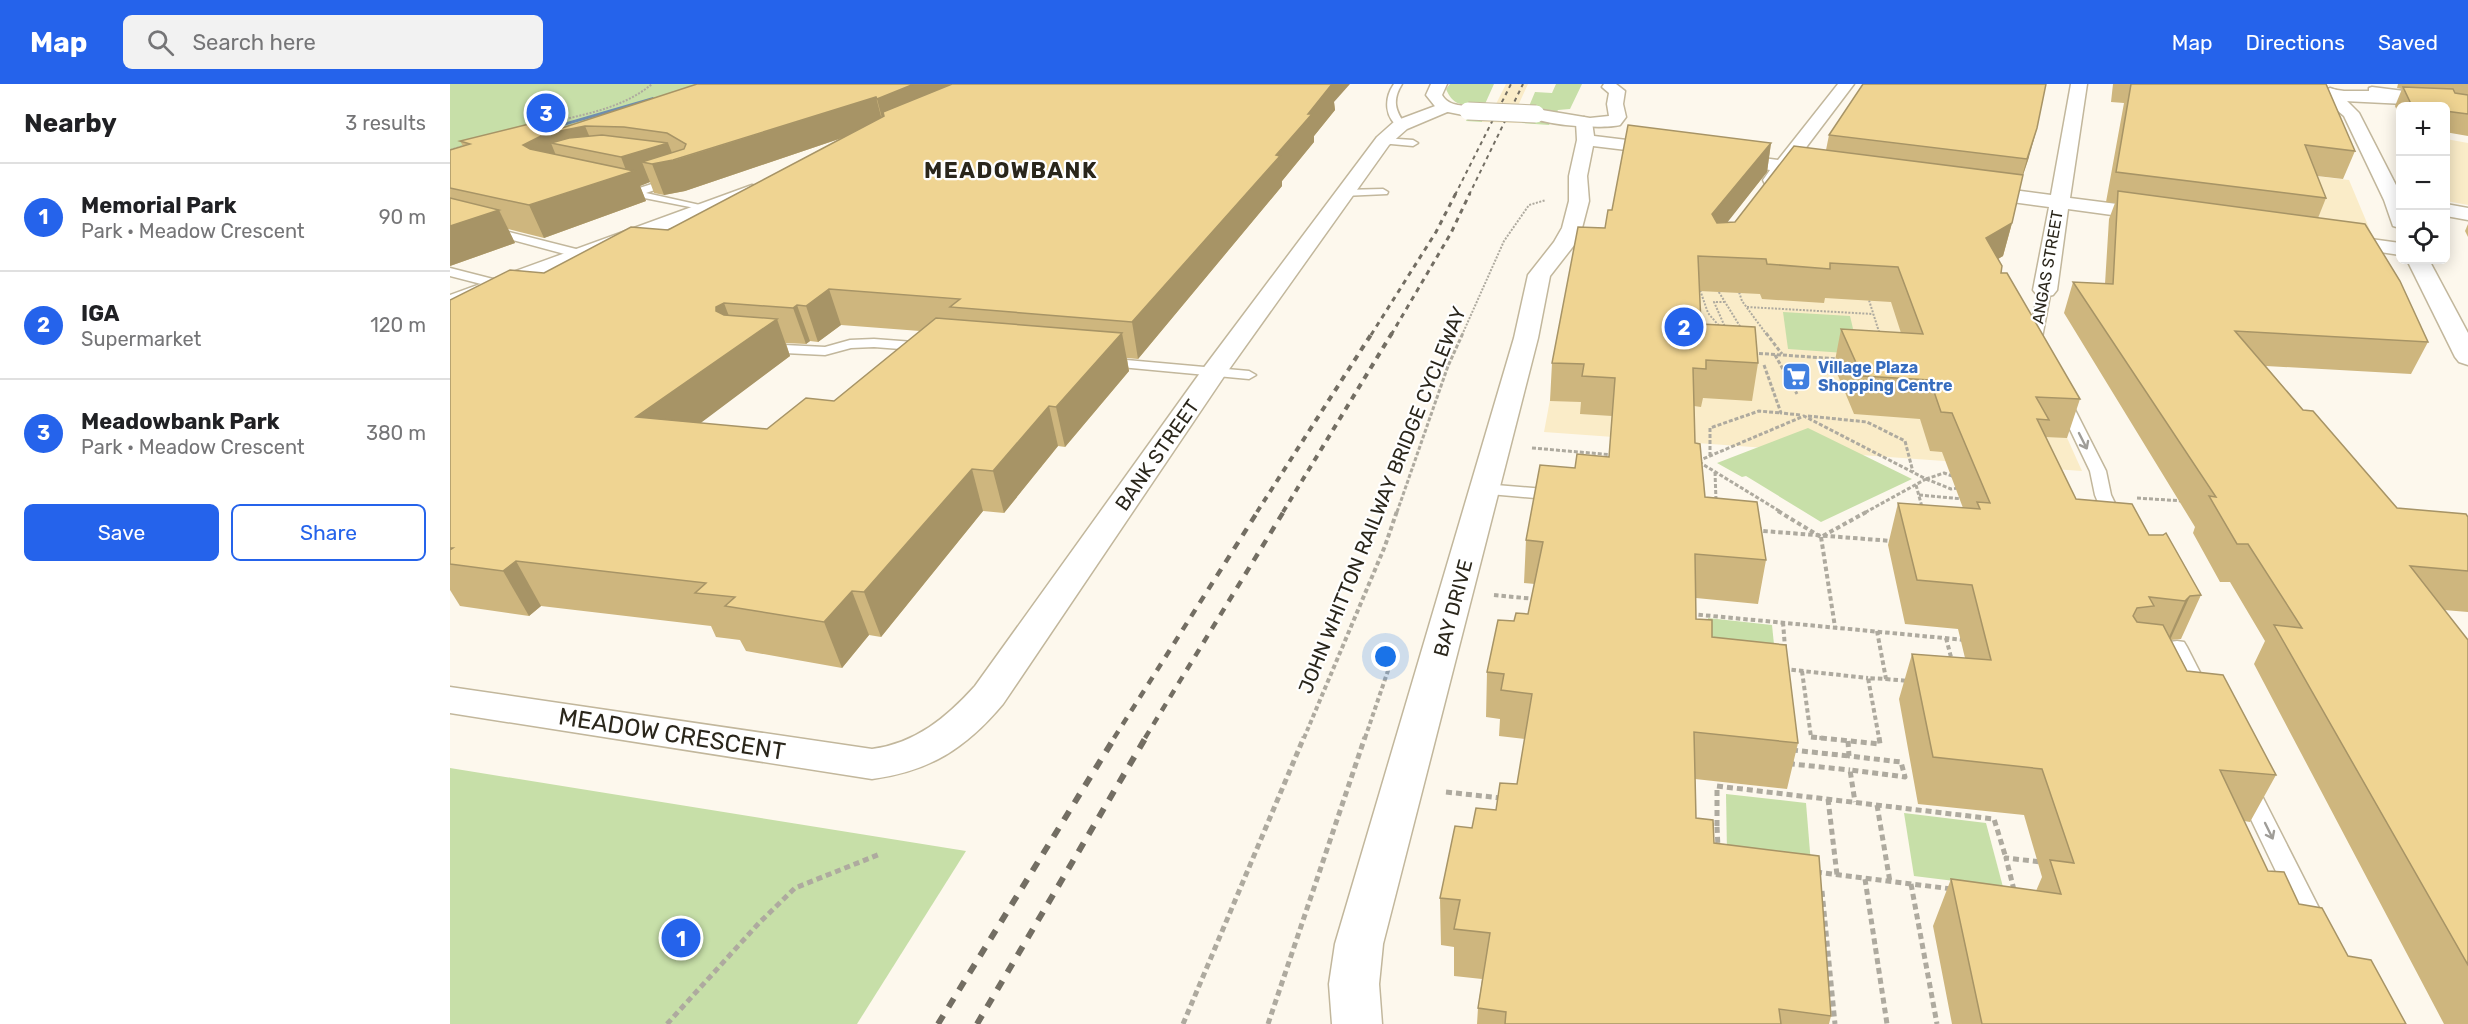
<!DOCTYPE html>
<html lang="en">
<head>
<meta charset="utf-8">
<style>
	:root { --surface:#fff; --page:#f2f2f2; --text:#202124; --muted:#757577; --line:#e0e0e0; --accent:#2563eb }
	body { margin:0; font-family:Rubik,sans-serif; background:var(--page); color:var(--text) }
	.controls { position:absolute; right:18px; top:18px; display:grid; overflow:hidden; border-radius:9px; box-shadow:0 3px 15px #0003 }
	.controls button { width:54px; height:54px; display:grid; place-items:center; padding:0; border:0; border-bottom:2px solid var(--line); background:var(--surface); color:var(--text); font:30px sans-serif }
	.you { position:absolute; left:936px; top:573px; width:21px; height:21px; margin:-15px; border:4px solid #fff; border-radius:50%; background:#1a73e8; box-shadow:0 0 0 9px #1a73e833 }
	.badge { display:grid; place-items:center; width:39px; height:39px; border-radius:50%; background:var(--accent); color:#fff; font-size:20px; font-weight:700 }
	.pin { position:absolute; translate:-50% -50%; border:3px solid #fff; box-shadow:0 2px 6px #0006 }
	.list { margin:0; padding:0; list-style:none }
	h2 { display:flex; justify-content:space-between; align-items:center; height:78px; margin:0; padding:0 24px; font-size:26px }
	h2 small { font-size:20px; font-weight:400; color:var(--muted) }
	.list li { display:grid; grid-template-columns:39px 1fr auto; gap:18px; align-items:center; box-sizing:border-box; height:108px; padding:0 24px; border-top:2px solid var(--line) }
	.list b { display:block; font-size:22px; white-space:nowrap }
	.list p { margin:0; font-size:20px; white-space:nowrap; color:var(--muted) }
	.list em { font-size:20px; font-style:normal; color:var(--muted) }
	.actions { display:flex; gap:12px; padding:18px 24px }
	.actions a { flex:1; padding:14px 0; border:2px solid var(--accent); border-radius:9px; text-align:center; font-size:21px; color:var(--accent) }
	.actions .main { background:var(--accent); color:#fff }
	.icon { flex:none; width:33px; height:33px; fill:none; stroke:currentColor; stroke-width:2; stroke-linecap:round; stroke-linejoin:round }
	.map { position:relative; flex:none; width:2018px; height:940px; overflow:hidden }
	header { display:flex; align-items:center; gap:36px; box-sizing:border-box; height:84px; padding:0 30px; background:var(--accent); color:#fff }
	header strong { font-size:28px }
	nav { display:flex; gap:33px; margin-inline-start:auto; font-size:21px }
	.search { width:420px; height:54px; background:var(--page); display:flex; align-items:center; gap:15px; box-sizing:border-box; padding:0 21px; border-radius:9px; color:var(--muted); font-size:22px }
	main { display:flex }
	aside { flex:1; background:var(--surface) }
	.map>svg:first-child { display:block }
</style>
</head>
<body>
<header>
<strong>Map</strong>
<div class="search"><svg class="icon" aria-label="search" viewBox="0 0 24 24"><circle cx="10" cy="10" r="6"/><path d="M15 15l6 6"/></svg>Search here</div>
<nav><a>Map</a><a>Directions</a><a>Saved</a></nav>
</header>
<main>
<aside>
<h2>Nearby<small>3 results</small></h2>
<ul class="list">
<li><span class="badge">1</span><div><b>Memorial Park</b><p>Park · Meadow Crescent</p></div><em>90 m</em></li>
<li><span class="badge">2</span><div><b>IGA</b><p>Supermarket</p></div><em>120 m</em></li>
<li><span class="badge">3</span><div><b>Meadowbank Park</b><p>Park · Meadow Crescent</p></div><em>380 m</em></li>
</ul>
<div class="actions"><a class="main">Save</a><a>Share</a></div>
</aside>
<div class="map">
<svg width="2018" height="940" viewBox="0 0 2018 940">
	<rect width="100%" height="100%" fill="#fdf8ed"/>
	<g fill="#faecc8">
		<path d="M1056,0H1078L1067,24L1078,25L1072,39L1032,38L1036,24H1044Z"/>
		<path d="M1996,55L2018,59V121L1996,117Z"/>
		<path d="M1747,78L1899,96L1925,158L1753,134Z"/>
		<path d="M1126,176L1546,196L1632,387L1094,348Z"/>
	</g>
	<g fill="#c7dfa8">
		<path d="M0,0H271L0,90Z"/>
		<path d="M1000,0H1044L1035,20L1032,38L1016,37L1023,22C1009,21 1002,19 996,5Z"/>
		<path d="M1106,0H1132L1120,25L1108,26L1099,41L1072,39L1085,8L1102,9Z"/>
		<path d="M1333,228L1400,232L1409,270L1338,265Z"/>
		<path d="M1358,344L1462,395L1371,438L1296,392L1292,393L1267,379Z"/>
		<path d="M1258,534L1322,541L1326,580L1259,574Z"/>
		<path d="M0,684L516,767L407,940H0Z"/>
		<path d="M1276,710L1356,719L1361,780L1277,769Z"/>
		<path d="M1454,729L1536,739L1553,803L1464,792Z"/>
	</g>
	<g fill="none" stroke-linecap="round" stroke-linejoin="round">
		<path fill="#6f8eaf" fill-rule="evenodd" d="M203,13L205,16L85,50L79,49Z"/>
		<defs>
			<g id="lane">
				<path d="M944,0H952C942,16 945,27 956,41L951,44C934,35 934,14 944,0Z"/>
				<path d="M1922,3L2018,15V21L1919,8V4Z"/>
				<path d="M933,54L963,56L968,59L963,62L930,59V55Z"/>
				<path d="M224,93L228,94V98L196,109L250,121V125L169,109L164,106L169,103L183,106Z"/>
				<path d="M933,105L938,108L937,110L893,112L888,109L893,106Z"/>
				<path d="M0,133L126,165L128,168L122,172L0,139Z"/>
				<path d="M0,184L43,195L45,198L39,202L0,192Z"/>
				<path d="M1595,202L1601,206L1591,259L1593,263L1586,267L1581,266L1577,259L1589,206Z"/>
				<path d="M424,255L477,259L484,263L477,267L424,263L401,264L375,271L314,268L307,264L314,260L375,263L400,256Z"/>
				<path d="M654,274L799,287L806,291L799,295L649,281L647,278Z"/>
				<path d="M1612,310L1619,314L1656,387L1661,411L1675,440L1672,444H1660L1657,440L1645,411L1640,387L1605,314Z"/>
				<path d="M1034,400L1107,406L1115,411L1107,416L1028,409L1026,405Z"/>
				<path d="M1727,557L1734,558L1737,563L1761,610L1758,615L1751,617L1744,615L1741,610L1717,563L1720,558Z"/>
				<path d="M1797,696L1805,698L1808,704L1875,836L1879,844L1875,852L1866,855L1857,852L1786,704L1789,698Z"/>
			</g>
			<g id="street">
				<path d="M1388,0H1404L1345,78L1380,83L1382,87L1380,91L1373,93L1338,88C1331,97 1328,103 1315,100L1313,96L1320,86L1275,79L1269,78L1266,74L1269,70L1275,69L1328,76Z"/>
				<path d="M1621,0H1637L1620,114L1706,125L1713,127L1716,131L1713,135L1706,137L1618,125L1607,206L1603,211L1595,213L1587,211L1583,206L1599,123L1525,113L1518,111L1515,107L1518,103L1525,101L1601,111Z"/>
				<path d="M1880,4L1886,6L1909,29L1950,109V144L1943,142L1934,116L1894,32L1882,22L1872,9Z"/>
				<path d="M996,18L1004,23L1002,26L957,45L939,61L775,291L553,620C515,665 480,687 422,695L0,629V603L422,665C466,659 496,634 525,602L755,282L927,53L945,37Z"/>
				<path d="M1134,33L1142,38L1144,52L1218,61L1224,62L1227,66L1224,70L1218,71L1143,62L1137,92L1139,117L1132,144L1125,160L1100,192L1088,254L933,860L929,900L932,940H882L879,900L885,860L1064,254L1078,191L1104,158L1112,144L1119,117V92L1127,56L1126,38Z"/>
				<path d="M302,101L309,103L312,107L309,111L0,226V211Z"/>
				<path d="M1996,120L2018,124V136L1996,132Z"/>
				<path d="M1884,150L1950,159V171L1877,160L1873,156L1877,152Z"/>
				<path d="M1957,176H1979L2018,249V281L2009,278L2005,273Z"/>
			</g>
			<g id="secondary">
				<path d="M981,0H997L992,11C999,23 1011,20 1024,24L1026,27L1018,32L988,26L976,11Z"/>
				<path d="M1154,0H1166L1175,7L1173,20L1176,33L1170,41C1154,45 1087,42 1078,30L1086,25L1140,34L1159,32L1157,20L1159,9L1152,3Z"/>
				<path d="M1809,0H1847L1894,7H1920L2018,19V29L1996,26V22L1894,17L1817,5Z"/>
			</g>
		</defs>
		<use href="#lane" stroke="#c2b79c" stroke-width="3"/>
		<use href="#street" stroke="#c2b79c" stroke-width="3"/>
		<use href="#secondary" stroke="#c2b79c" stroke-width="3"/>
		<g stroke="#aeaa9f" stroke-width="2" stroke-dasharray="2 1.5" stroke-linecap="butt">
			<path d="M85,42C124,32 170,27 202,0"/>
			<path d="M0,66L17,61"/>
			<path d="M1249,203L1258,229L1270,243"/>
			<path d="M1267,205L1291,244"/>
			<path d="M1288,205L1292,217L1317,251"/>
			<path d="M1418,213L1430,251"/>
			<path d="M1297,223L1423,230"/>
			<path d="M1273,244L1275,243L1264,218H1274"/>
			<path d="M1012,251L1054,157L1079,121L1096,116"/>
		</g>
		<g stroke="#aeaa9f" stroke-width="3" stroke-dasharray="4 2" stroke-linecap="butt">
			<path d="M1316,249L1332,270"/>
			<path d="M1429,249L1430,252"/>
			<path d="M1303,269L1389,275"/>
			<path d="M1325,271L1347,310"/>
			<path d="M1314,281L1331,329L1351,331"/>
			<path d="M1358,332L1417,338L1455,357L1463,388"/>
			<path d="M1082,364L1164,371"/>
			<path d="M1260,372V344L1309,327L1331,329"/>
			<path d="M1248,377L1354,332L1476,395L1416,428"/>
			<path d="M1249,378L1331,428"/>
			<path d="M1265,388L1266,416L1268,417"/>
			<path d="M1476,395L1494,389L1505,393"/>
			<path d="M1476,395L1501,405L1509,404"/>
			<path d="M1466,401L1472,423"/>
			<path d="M1469,411L1513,415"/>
			<path d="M1687,414L1733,417"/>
			<path d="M947,428L998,282L1013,249"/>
		</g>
		<g stroke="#aeaa9f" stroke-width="4" stroke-dasharray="4.5 3" stroke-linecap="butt">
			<path d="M1328,427L1371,453L1418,427"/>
			<path d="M1307,443L1313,447L1442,457"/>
			<path d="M1371,453L1385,543"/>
			<path d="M1044,511L1085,515"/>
			<path d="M1241,530L1515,556"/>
			<path d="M1333,538L1335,564"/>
			<path d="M1427,547L1436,595L1418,594L1429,654"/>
			<path d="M1496,554L1502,577"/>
			<path d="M1334,585L1418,594"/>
			<path d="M1352,587L1361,653L1371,654"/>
			<path d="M1436,595L1458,597"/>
			<path d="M854,654L935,462L947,427"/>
			<path d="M915,654L944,569L948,570"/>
		</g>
		<g stroke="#aeaa9f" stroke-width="5" stroke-dasharray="6 4" stroke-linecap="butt">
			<path d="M1361,653L1430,660L1429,653"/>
			<path d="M1398,657L1399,672L1451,678L1455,693L1400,686L1405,718"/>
			<path d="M1342,666L1399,672"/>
			<path d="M1341,677L1342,680L1400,686"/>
			<path d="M996,708L1051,714"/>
			<path d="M1378,715L1387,791"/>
			<path d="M1427,721L1440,798"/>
			<path d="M1258,741L1267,742L1268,764"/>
			<path d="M1267,742V702L1544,735L1556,774"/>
			<path d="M1366,788L1502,805"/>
			<path d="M1415,795L1437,940"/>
			<path d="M1461,800L1487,940"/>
			<path d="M1564,806L1556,774L1592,778"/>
			<path d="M1372,807L1385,940"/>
			<path d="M217,940L309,839L345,804L430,770"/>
			<path d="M733,940L854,653"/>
			<path d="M818,940L915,653"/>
		</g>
		<use href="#lane" fill="#fff" fill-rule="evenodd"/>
		<use href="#street" fill="#fff" fill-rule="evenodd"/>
		<use href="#secondary" fill="#fff" fill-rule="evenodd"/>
		<g stroke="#736e63" stroke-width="2" stroke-dasharray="4 4" stroke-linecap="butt">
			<path d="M1005,111L1061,0"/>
			<path d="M1019,111L1073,0"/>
		</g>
		<g stroke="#736e63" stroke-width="3" stroke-dasharray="5 5" stroke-linecap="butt">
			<path d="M921,251L986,148L1006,109"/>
			<path d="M941,251L1001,149L1020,109"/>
		</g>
		<g stroke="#736e63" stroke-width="4" stroke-dasharray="6 6" stroke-linecap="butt">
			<path d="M807,428L922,249"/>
			<path d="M833,428L942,249"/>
		</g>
		<g stroke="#736e63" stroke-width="4.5" stroke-dasharray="8 8" stroke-linecap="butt">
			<path d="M664,654L808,427"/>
			<path d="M695,654L834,427"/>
		</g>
		<g stroke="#736e63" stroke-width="6" stroke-dasharray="10 10" stroke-linecap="butt">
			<path d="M488,940L665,653"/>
			<path d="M527,940L696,653"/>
		</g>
		<defs>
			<path id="secondary-bridge" d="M1018,27L1086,30"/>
		</defs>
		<use href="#secondary-bridge" stroke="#c2b79c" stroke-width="19" stroke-linecap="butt"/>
		<use href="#secondary-bridge" stroke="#fff" stroke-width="17"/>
	</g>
	<g fill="#ceb67e" fill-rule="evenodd">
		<path d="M247,0L884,18L885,26L864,52V58L832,97V102L688,275L677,274L679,287L615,363L608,362L554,429L533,427L431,553L419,551L392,584L296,567L290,556L266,553L261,542L91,522L79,532L10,522L0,506V216L94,189L218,146L392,54L235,107L214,111L204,109L200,98L190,102L196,117L94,154L58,145L65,159L0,182V66L13,62L10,57L109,45ZM391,241L470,247L384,317L317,345L250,339L340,272L336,259L356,260L360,257L368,258Z"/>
		<path d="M1663,0H1876L1905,67L1893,95L1867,92L1876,114L1868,134L1978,258L1961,290L1816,282L1853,326L1947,424L2018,433V528L1994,526L2018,556V940H1994L1804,580L1815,557L1780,498H1770L1743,449L1745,443L1614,229L1623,198L1655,200L1659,135L1665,119L1656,118L1674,19L1661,18Z"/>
		<path d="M1948,0H2018V52L1995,48V22H1950V34L1945,22L1952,5L1947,4Z"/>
		<path d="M1379,51L1579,73L1573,91L1562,139L1553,172L1548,175L1551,189L1630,315L1617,354L1595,353L1626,415L1699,451L1751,511L1731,555L1721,556L1737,587L1826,691L1800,738L1794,737L1818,787L1898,872L1956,940H1502L1483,842L1501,795L1586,807L1592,793L1574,731L1468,720L1449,615L1462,570L1515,574L1508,545L1455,540L1438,461L1448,419L1513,424L1492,368L1480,367L1470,335L1404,330L1384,282L1391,245L1451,249L1441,218L1375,214L1374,219L1312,215L1310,210L1249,207L1251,240L1308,279L1302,317L1253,314L1251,323L1244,322L1245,359L1255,413L1316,476L1308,520L1246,514V535L1348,659L1337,705L1245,695L1246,734L1381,932L1379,940H1027L1028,924L1032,895L1004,892V863L991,861L990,814L1022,744L1046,726L1067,700L1075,655L1049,652L1050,635L1036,633L1037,588L1064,537L1078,530L1085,500L1074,499L1076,456L1125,384L1159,373L1162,332L1130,330L1131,318L1100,317L1102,279L1162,126L1321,59L1317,88L1277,138H1285L1376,66Z"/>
		<path d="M2018,140V153L2015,147Z"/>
	</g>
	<g fill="#a79466">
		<path d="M464,0H533L433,28L436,41L434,42L427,15Z"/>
		<path d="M876,0H900L884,18L885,26L864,52V58L832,97V102L688,275L682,238L858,30Z"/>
		<path d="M426,13L433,40L235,107L214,111L202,80L192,78L200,98L190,102L196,117L94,154L79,121L177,89L171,73L218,59L225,76Z"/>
		<path d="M135,42L146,68L101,59L109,79L87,91L73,61L95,50Z"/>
		<path d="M1587,44L1579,73L1568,106L1577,75Z"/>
		<path d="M1321,59L1317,88L1258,163L1262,130Z"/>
		<path d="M49,126L65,159L0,182V142Z"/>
		<path d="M1562,139L1553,172L1527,187L1536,154Z"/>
		<path d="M379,205L391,241L368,258L356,222Z"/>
		<path d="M274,219L288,256L266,227V223Z"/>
		<path d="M347,221L360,257L356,260L343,224Z"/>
		<path d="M327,235L340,272L204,374L186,333Z"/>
		<path d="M672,249L679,287L615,363L606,323Z"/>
		<path d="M599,322L608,362L554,429L543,387Z"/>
		<path d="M522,385L533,427L431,553L414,508Z"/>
		<path d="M66,477L91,522L79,532L53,487Z"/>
		<path d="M402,507L419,551L392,584L374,538Z"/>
		<path d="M1740,512L1720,556L1715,562L1735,517Z"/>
	</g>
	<g fill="#efd492" stroke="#a79466" stroke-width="1.5">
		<path d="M247,0H464L427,15L426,13L223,76L202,80L192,78L234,65L236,60L217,49L174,43L135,42L95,50L73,61L80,65L184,87L79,121L0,104V66L20,60L10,57L79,40L109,45Z"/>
		<path d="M502,0H882L858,30H862L826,71L830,72L682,238L500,223L510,215L379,205L356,222L347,221L343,224L274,219L266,223V227L274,231L327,235L186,333L317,345L356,314L384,317L486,234L672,249L606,323L599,322L543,387L522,385L414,508L402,507L374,538L275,522L285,513L245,509L256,499L66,477L53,487L0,480V466L3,464H0V216L60,186L94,189L181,143L218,146L434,32L433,28Z"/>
		<path d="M1413,0H1596L1587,44L1577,75L1379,51Z"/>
		<path d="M1681,0H1876L1905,67L1855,61L1876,114L1666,88Z"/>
		<path d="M1953,3L2003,5L2005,9L2018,11V30L1995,27V22H1962Z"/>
		<path d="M1178,41L1321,59L1262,130L1267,139L1285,138L1344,62L1573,91L1562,139L1536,154L1552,182L1551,189H1557L1630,315L1586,313L1599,336L1587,335L1626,415L1682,420L1699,451H1713L1716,449L1751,511L1740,512L1735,517L1699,513L1704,522L1687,524L1683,532L1687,538L1713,541L1737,587L1773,591L1826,691L1770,686L1818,787L1834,788L1849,820L1872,824L1898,872L1921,876L1956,940H1532L1501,795L1611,810L1600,776L1624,779L1592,685L1483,673L1462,570L1541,576L1522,501L1467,496L1448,419L1530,425L1527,418L1540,419L1502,329L1491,328L1480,296L1412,292L1391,245L1473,250L1448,183L1380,179V185L1317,180L1316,175L1248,172L1251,240L1305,243L1308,279L1256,276V285L1243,284L1245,359L1250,360L1255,413L1307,418L1316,476L1245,470L1246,535L1262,536V553L1336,561L1348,659L1244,648L1246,734L1263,736L1264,759L1369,772L1381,932L1329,925L1331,940H1055L1056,928L1028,924L1040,849L1004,845L1010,816L990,814L1005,742L1022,744L1026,724L1046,726L1050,699L1067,700L1082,610L1051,606L1054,590L1037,588L1048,536L1064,537L1066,529L1078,530L1093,458L1076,456L1090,381L1125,384L1127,370L1159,373L1165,294L1132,292L1134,280L1102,279L1128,143L1155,144L1158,126H1162Z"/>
		<path d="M152,51L218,59L171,73L101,59L119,54Z"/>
		<path d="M1668,107L1915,140L1950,197L1978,258L1785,247L1853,326L1863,327L1947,424L2016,430L2018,433V487L1960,482L2018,556V881L1824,541L1852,544L1798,460H1787L1759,412L1766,413L1623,198L1663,200Z"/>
		<path d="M0,114L49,126L0,142Z"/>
	</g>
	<defs><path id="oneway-shaft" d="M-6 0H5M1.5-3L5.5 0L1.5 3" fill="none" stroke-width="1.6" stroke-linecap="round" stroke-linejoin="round" transform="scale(1.5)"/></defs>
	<g stroke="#9f9d98">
		<use href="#oneway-shaft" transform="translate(1633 357) rotate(63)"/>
		<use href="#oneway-shaft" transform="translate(1819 747) rotate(64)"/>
	</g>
	<defs>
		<symbol id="supermarket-square" viewBox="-11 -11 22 22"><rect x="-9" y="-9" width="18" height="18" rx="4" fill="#3f7fe0" stroke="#fff"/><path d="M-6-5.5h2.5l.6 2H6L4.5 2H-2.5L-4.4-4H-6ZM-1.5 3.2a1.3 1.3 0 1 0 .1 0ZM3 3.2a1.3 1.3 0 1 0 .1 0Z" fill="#fff"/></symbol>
	</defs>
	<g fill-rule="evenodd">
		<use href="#supermarket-square" x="1330" y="276" width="33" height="33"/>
	</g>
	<g text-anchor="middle" stroke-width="4.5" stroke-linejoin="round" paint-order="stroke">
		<g font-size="16" fill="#2a261b" stroke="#fff">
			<text transform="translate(1597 183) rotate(-80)" y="6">ANGAS STREET</text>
		</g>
		<g font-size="16" font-weight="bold" fill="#366cbe" stroke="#fff" text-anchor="start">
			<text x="1368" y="289">Village Plaza<tspan x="1368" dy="18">Shopping Centre</tspan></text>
		</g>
		<g font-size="20" fill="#2a261b" stroke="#fff">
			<text transform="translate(707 371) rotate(-55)" y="7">BANK STREET</text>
			<text transform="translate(932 416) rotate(-68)" y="7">JOHN WHITTON RAILWAY BRIDGE CYCLEWAY</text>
			<text transform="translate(1003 524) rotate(-75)" y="7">BAY DRIVE</text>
		</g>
		<g font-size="22" font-weight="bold" letter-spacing="1.5" fill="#2a261b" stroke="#fff">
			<text x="561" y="94">MEADOWBANK</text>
		</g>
		<g font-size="24" fill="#2a261b" stroke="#fff">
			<text transform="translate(222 650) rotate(9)" y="8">MEADOW CRESCENT</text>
		</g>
	</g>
</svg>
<div class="controls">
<button>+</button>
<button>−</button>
<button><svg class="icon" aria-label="locate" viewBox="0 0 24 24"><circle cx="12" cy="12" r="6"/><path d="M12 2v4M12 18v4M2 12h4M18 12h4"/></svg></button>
</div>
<div class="you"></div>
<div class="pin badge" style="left:231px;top:854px">1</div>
<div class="pin badge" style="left:1234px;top:243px">2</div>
<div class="pin badge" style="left:96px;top:29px">3</div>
</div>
</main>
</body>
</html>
